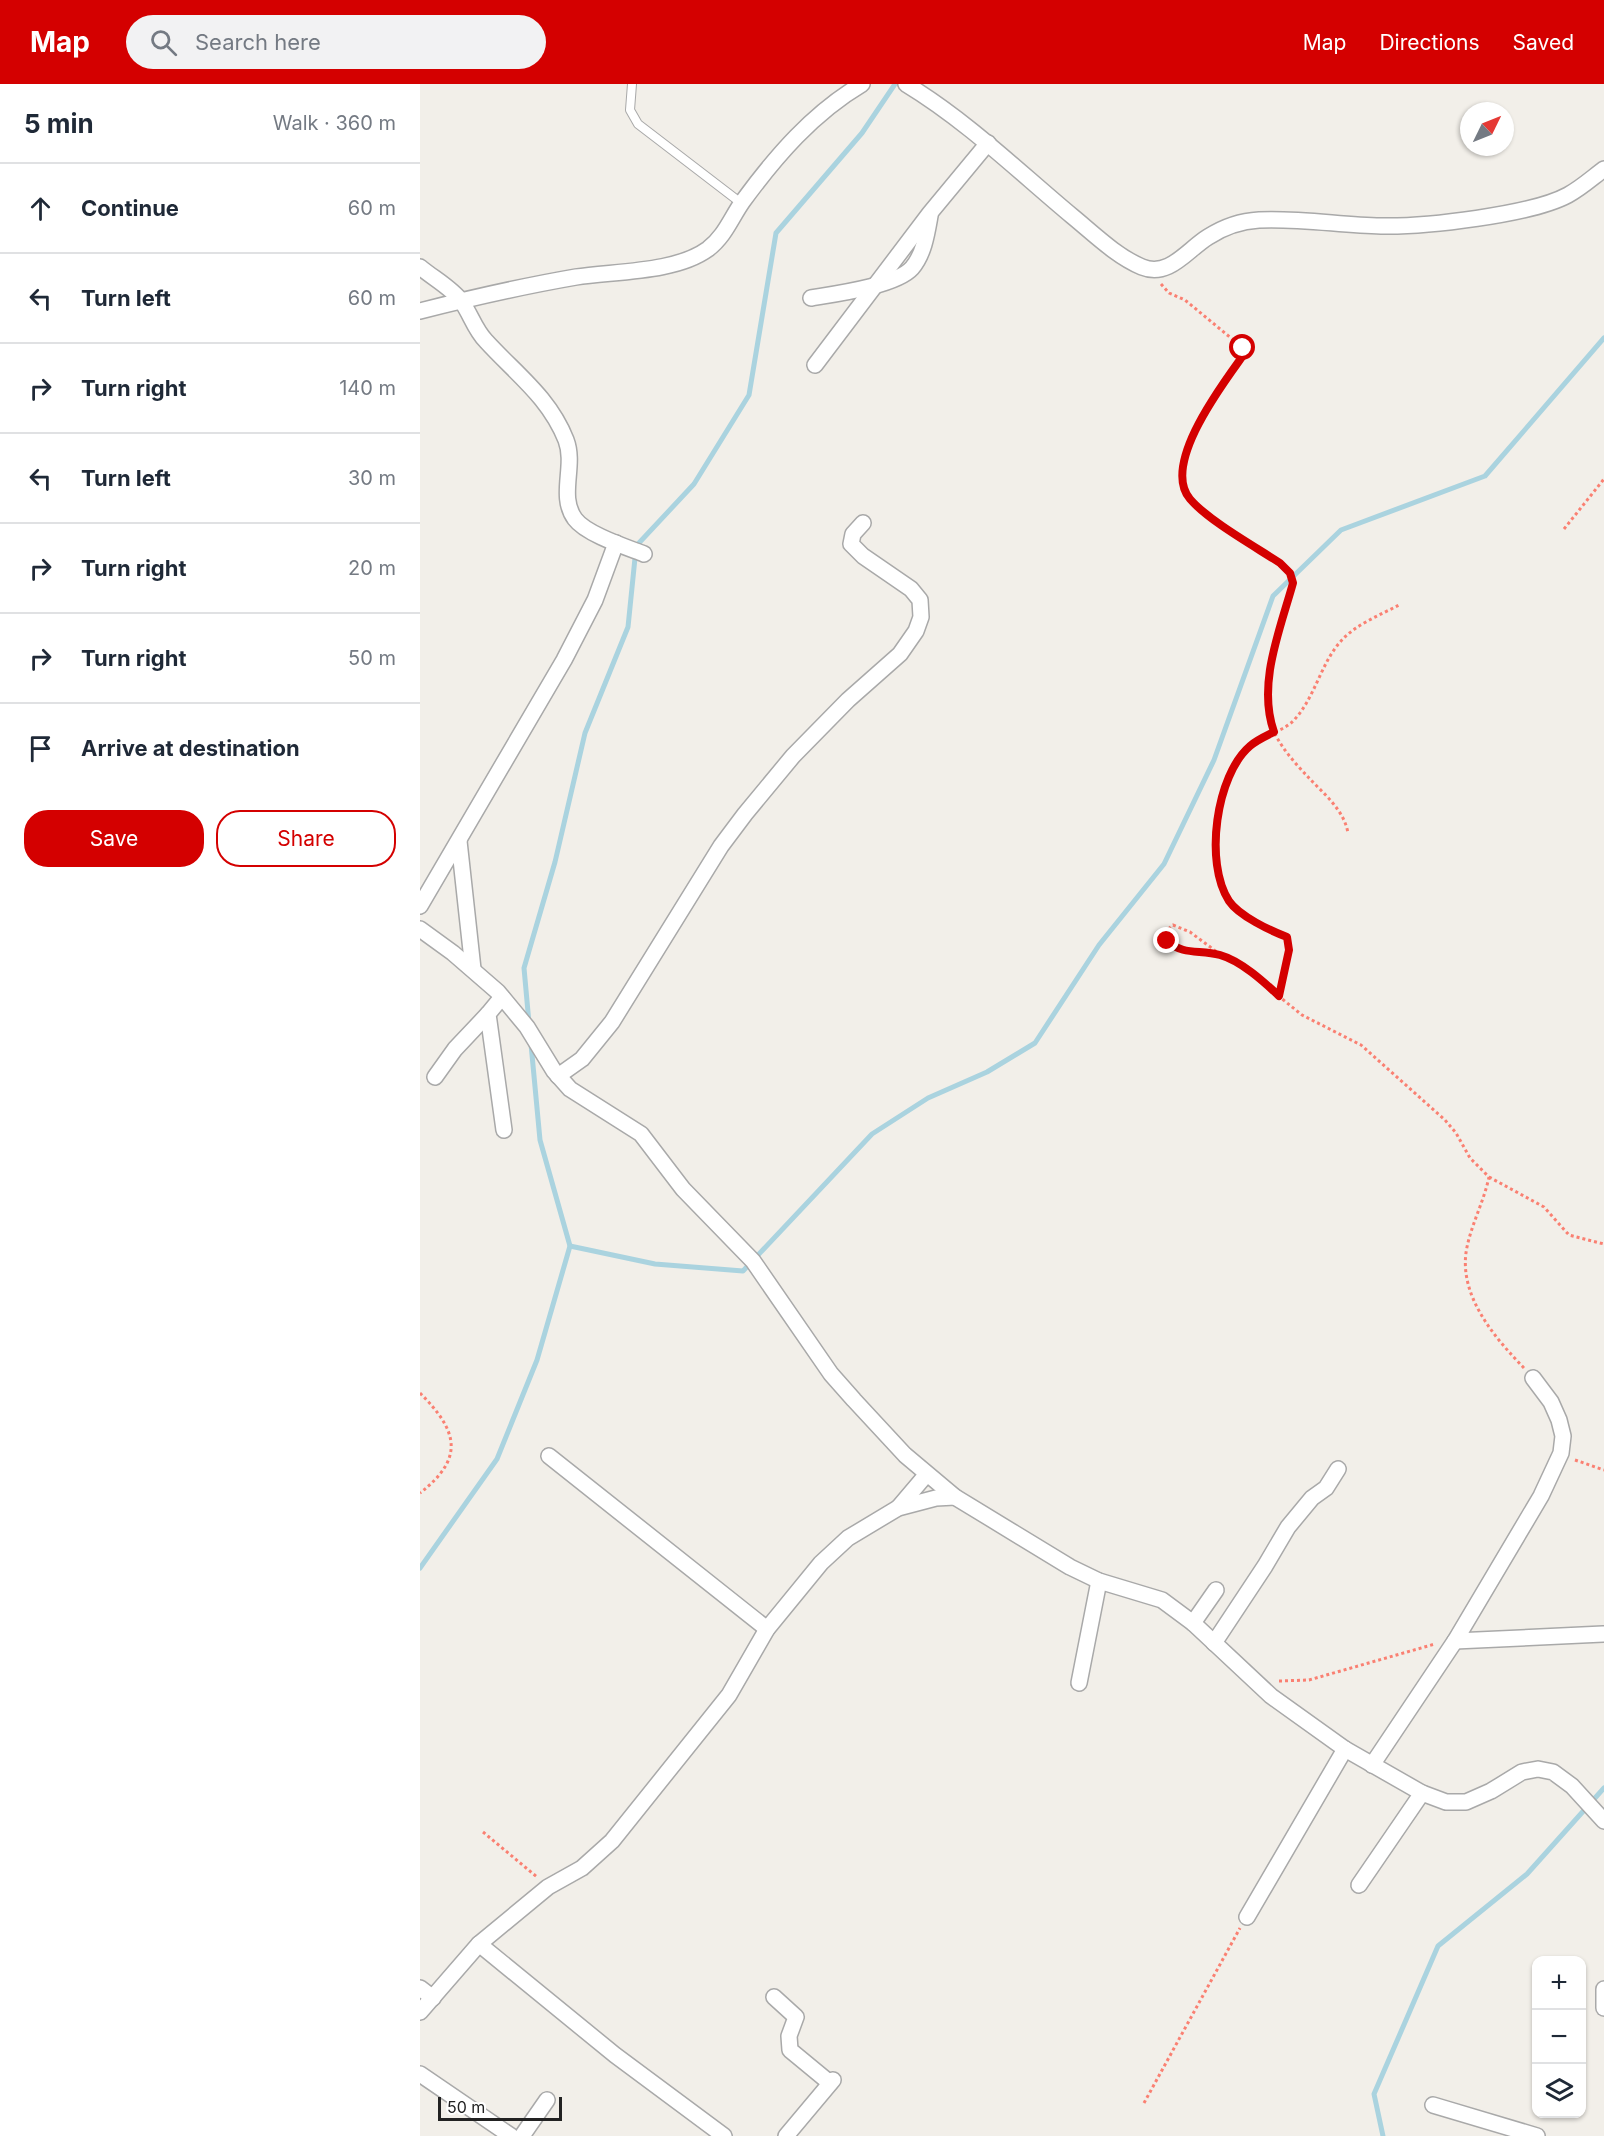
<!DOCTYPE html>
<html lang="en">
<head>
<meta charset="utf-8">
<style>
	:root { --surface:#fff; --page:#f2f2f3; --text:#1f2937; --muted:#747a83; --line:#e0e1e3; --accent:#d40000 }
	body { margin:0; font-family:Inter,sans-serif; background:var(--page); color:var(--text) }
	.controls { position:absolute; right:18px; bottom:18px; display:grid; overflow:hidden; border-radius:12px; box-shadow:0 2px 4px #0004 }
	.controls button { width:54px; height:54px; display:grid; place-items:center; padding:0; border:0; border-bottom:2px solid var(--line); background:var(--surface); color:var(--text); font:30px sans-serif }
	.compass { position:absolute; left:1040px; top:18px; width:54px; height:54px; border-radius:50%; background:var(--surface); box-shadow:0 2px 4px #0004; rotate:47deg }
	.scale { position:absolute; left:18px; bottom:15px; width:124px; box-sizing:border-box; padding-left:6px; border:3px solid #222; border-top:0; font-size:16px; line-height:21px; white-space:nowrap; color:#222; -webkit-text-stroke:4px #fff; paint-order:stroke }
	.stop { position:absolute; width:18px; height:18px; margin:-14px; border:4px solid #d40000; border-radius:50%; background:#fff }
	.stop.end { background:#d40000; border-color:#fff; box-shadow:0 2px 6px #0008 }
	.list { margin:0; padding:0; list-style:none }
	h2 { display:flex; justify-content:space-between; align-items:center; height:78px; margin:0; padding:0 24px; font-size:26px }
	h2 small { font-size:20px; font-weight:400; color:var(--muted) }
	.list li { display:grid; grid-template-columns:39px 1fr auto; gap:18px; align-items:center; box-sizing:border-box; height:90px; padding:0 24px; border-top:2px solid var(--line) }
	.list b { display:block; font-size:22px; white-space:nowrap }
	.list em { font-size:20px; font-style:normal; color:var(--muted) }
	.actions { display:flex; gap:12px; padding:18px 24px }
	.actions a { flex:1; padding:14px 0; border:2px solid var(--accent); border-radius:24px; text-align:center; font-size:21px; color:var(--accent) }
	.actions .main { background:var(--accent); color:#fff }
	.icon { flex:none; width:33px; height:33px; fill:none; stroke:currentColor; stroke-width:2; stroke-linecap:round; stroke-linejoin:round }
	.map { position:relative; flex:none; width:1184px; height:2052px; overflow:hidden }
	header { display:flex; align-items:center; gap:36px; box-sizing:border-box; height:84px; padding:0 30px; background:var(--accent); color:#fff }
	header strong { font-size:28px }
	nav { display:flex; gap:33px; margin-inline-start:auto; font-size:21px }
	.search { width:420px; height:54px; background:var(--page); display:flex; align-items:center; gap:15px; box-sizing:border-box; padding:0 21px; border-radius:33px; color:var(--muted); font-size:22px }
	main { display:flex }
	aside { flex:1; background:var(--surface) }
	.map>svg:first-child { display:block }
</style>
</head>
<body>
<header>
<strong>Map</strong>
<div class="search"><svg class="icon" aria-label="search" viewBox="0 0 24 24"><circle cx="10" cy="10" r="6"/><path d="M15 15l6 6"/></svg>Search here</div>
<nav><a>Map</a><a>Directions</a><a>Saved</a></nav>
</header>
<main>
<aside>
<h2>5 min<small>Walk · 360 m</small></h2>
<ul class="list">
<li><svg class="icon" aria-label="ahead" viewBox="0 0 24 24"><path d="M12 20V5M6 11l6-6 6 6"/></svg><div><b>Continue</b></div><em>60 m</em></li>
<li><svg class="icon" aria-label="left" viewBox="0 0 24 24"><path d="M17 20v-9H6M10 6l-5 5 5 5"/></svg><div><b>Turn left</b></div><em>60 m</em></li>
<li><svg class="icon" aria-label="right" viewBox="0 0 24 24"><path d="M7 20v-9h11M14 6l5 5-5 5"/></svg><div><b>Turn right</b></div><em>140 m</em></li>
<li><svg class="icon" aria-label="left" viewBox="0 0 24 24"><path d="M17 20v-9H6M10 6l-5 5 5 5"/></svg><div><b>Turn left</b></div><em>30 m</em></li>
<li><svg class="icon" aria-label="right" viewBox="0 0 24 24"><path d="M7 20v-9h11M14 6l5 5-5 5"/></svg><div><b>Turn right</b></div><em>20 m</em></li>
<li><svg class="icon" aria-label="right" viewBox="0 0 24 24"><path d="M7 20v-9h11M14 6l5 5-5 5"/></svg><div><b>Turn right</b></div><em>50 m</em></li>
<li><svg class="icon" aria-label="arrive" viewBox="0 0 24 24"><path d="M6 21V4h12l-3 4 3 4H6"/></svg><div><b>Arrive at destination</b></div></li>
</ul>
<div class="actions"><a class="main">Save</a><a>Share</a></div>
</aside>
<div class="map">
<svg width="1184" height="2052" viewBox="0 0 1184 2052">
	<rect width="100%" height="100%" fill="#f2efe9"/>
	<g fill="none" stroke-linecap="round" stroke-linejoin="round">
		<g stroke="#aad3df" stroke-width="5">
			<path d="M218,460L274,400L329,311L356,149L442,49L475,0"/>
			<path d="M109,939L104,884L135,778L165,649L208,543L215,474"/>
			<path d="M150,1162L235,1180L323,1187L452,1050L508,1014L567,988L615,959L679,861L744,780L794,676L853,512L921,446L1065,392L1184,254"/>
			<path d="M0,1484L77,1375L117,1276L150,1162L120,1056L111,960"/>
			<path d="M963,2052L954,2010L1018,1862L1107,1790L1184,1704"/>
		</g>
		<defs>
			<path id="service" d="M212,0L210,26L218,40L321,119"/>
			<g id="minor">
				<path d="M486,0C547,37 598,87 652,132C674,150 696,172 722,183C749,194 767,166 788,153C802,144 821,137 839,136C879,134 920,141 961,142C1004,143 1111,131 1148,111C1161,104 1172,94 1184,85"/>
				<path d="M0,183C13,194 33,205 42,218C51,231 55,246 66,257C96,290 129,313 146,356C156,382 138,412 155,435C166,450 206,463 224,470"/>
				<path d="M391,214C415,210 476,202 492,184C504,170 507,149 510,132"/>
				<path d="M0,227C51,214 104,202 156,193C195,187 255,189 288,165C305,152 311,134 323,117C356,72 393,29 442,0"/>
				<path d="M395,281L510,129L568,59"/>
				<path d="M39,757L53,885"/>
				<path d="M0,822L144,576L175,516L196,459"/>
				<path d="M0,845L33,869L78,908L107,943L134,987L150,1005L221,1050L263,1105L333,1177L411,1290L434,1316L485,1371L535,1413L650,1483L679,1497L742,1516L773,1539L851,1612L925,1665L1002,1709L1026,1718H1046L1071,1707L1102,1688L1118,1685L1133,1688L1152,1702L1184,1737"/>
				<path d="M82,913L68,930L84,1046"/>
				<path d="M138,992L162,975L192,938L301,762L325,730L373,672L428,616L480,570L496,547L501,533L500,516L491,505L443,472L431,460L433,450L443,439"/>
				<path d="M15,993L35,965L68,930"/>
				<path d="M129,1372L347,1545"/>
				<path d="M478,1424L506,1391"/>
				<path d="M773,1539L796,1506"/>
				<path d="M1035,1557L1183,1550"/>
				<path d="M794,1559L845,1482L868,1443L892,1414L906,1404L918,1385"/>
				<path d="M659,1599L679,1497"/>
				<path d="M952,1681L1035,1557L1121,1412L1141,1369L1143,1352L1139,1336L1131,1318L1113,1294"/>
				<path d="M939,1801L1002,1709"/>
				<path d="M827,1833L925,1665"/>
				<path d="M59,1860L195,1971L304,2052"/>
				<path d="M0,1904L13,1914"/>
				<path d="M1184,1905V1924"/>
				<path d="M354,1913L376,1933L369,1952L370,1966L410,1999"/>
				<path d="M0,1928L59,1860L128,1803L162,1784L192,1757L309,1611L347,1545L401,1479L428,1454L478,1424L516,1414L535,1413"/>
				<path d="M0,1990L91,2052"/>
				<path d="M1013,2021L1117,2052"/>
				<path d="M102,2052L127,2016"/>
				<path d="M366,2052L413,1996"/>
			</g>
		</defs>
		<use href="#service" stroke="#a9a9a9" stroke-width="10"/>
		<use href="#minor" stroke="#a9a9a9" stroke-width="18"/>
		<g stroke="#fa8072" stroke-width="3" stroke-dasharray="3 3" stroke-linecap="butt">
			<path d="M741,200L749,209L765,216L823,264L822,273C803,299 756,365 762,399C763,405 767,411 770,416L870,489L873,499C863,535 841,591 848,629C852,654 872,676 889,694C904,710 924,726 928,749"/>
			<path d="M1144,445L1184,395"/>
			<path d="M801,871L770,848L753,841L746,847L747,857L757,866L801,871L825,885L882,931L941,961L1025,1036L1036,1049L1050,1074L1069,1093C1064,1117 1052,1139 1047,1163C1037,1210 1074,1253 1104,1284"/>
			<path d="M859,912L869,866L867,853C851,847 820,832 809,818C783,781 798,695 828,663C841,650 863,649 875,635C895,613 901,579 921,557C935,541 960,531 979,521"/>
			<path d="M1069,1093L1124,1123L1149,1151L1184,1160"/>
			<path d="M0,1309C38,1347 45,1374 0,1409"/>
			<path d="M1155,1376L1184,1386"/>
			<path d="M859,1597L889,1596L1015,1560"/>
			<path d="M63,1748L117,1793"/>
			<path d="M724,2019L820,1844"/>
		</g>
		<use href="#service" stroke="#fff" stroke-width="8"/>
		<use href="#minor" stroke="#fff" stroke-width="15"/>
	</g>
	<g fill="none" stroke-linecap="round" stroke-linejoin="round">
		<path stroke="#d40000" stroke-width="8" d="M747,857C764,872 780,865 800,871C821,877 843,897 859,912L869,866L867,853C851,847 819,832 809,817C784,779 796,691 830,662C837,656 846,652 854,648C837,600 860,546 873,499L870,489L860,479C834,462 789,437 770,415C741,381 802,301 822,273L823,264"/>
	</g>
</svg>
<div class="controls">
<button>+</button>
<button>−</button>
<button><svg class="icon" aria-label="layers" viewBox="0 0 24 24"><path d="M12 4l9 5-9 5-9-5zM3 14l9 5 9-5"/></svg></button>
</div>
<svg class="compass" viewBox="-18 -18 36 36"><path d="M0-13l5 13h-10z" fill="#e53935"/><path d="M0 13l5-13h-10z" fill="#747a83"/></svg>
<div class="scale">50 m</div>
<div class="stop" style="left:823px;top:264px"></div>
<div class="stop end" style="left:747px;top:857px"></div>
</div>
</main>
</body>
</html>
